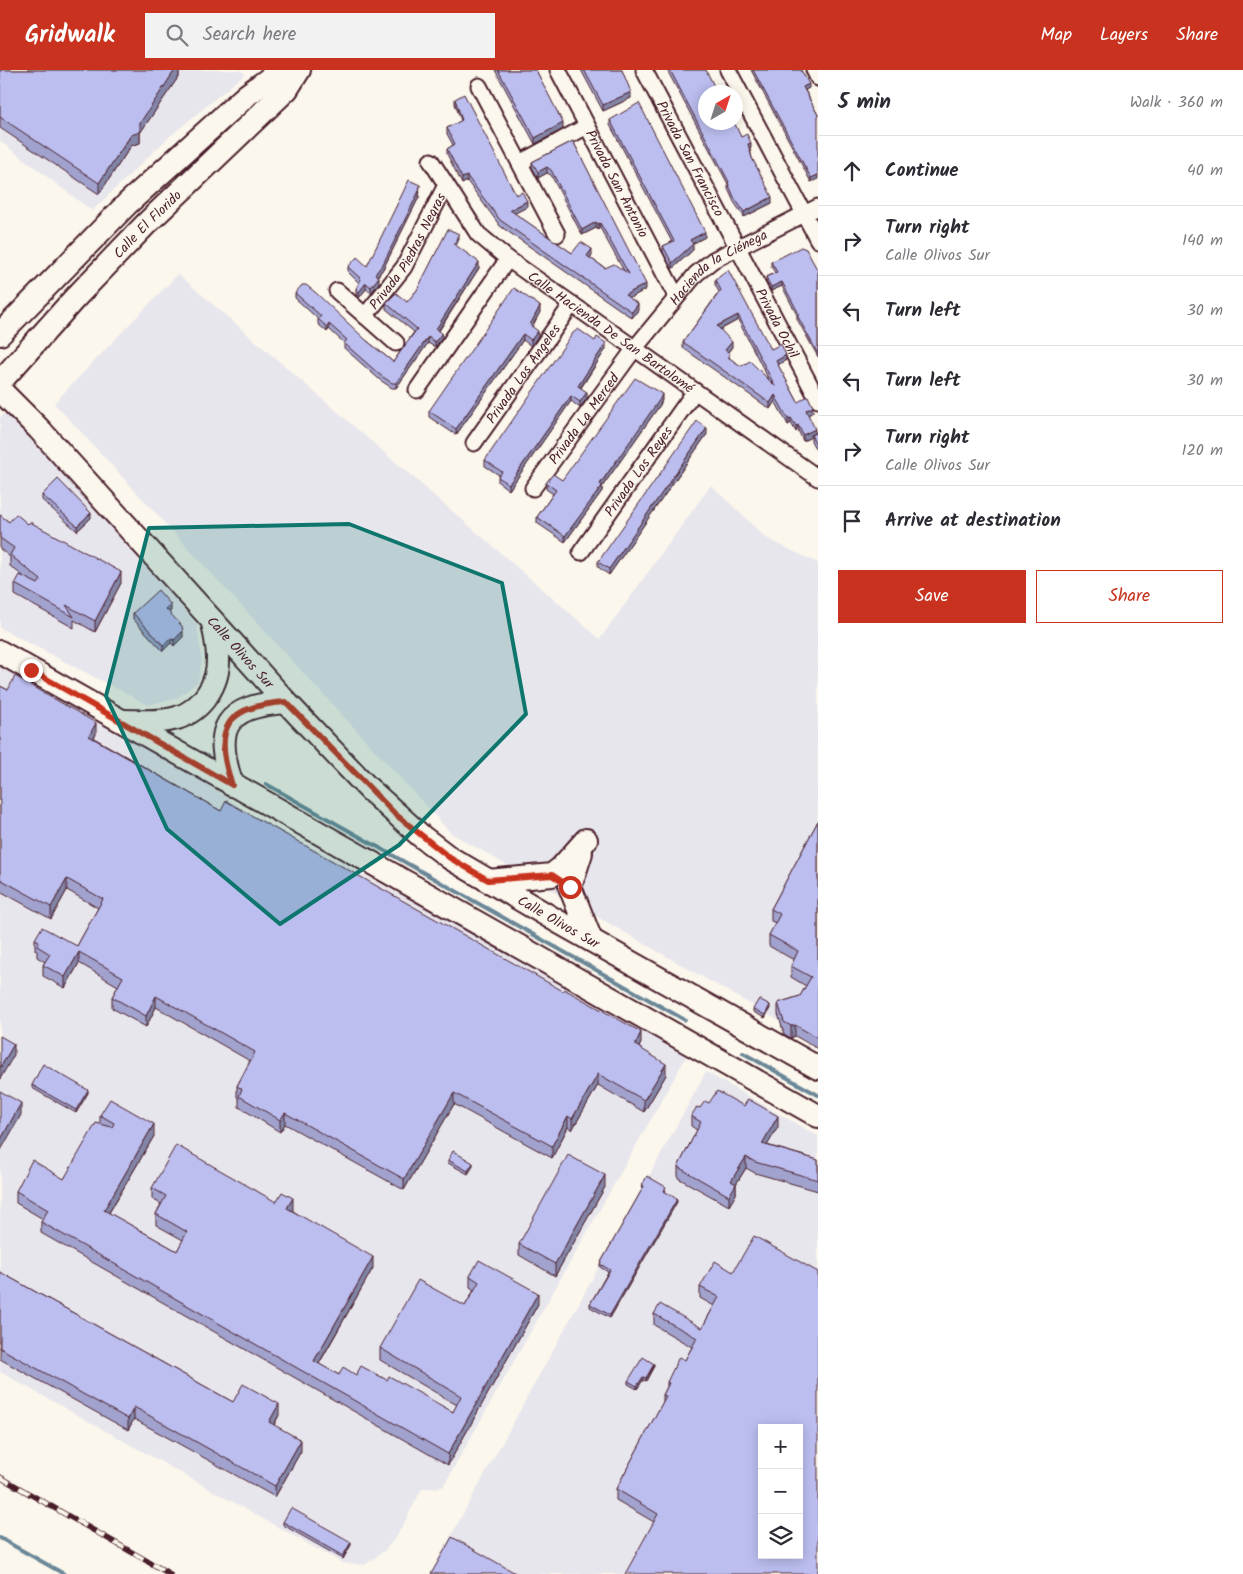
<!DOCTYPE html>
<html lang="en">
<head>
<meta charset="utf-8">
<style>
	:root { --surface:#fff; --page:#f2f2f3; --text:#2b2b33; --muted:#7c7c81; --line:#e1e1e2; --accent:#c8321e }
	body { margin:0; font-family:Kalam,sans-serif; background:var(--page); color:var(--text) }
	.controls { position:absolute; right:15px; bottom:15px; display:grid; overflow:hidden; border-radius:0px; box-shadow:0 2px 12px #0003 }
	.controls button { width:45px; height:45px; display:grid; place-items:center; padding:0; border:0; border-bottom:1px solid var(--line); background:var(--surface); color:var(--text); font:25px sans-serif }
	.compass { position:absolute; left:698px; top:15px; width:45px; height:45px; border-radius:50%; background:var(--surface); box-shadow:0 2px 12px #0003; rotate:39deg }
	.stop { position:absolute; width:15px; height:15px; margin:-11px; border:4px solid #c8321e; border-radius:50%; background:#fff }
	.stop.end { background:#c8321e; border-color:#fff; box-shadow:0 1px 5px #0008 }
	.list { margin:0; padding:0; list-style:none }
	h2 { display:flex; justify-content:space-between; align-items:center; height:65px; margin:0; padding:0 20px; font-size:21px }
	h2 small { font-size:16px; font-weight:400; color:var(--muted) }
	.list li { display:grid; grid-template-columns:32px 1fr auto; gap:15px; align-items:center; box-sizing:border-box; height:70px; padding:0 20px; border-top:1px solid var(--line) }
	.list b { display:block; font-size:19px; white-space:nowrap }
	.list p { margin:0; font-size:16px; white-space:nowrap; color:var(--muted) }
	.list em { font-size:16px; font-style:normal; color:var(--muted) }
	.actions { display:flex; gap:10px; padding:15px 20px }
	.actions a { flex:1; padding:11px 0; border:1px solid var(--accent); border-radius:0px; text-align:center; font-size:18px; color:var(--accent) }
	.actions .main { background:var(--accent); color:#fff }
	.icon { flex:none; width:28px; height:28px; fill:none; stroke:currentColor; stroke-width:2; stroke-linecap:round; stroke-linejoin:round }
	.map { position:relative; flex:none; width:818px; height:1504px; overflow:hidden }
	header { display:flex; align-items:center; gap:30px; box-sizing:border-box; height:70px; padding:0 25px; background:var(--accent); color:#fff }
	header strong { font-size:24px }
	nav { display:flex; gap:28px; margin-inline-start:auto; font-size:18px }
	.search { width:350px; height:45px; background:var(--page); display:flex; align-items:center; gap:12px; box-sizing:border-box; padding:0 18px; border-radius:0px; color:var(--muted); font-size:19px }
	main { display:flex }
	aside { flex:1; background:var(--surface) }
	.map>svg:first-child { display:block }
</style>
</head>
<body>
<header>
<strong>Gridwalk</strong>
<div class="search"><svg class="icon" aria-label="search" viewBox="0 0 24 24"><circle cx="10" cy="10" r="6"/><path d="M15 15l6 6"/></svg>Search here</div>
<nav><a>Map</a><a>Layers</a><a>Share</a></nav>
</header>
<main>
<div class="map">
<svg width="818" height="1504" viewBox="0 0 818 1504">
	<rect width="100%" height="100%" fill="#fbf7ec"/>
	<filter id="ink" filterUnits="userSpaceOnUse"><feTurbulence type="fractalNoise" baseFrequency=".02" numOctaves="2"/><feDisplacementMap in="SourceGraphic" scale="10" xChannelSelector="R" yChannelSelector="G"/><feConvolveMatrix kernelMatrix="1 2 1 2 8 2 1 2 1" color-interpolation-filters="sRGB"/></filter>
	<g filter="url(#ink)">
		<g fill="#e8e6ed" fill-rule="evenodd">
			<path d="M0,0H240L245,4L169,67L92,141L0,71Z"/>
			<path d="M178,204L600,569L711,415L766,468L818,493V973L451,763L54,333Z"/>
			<path d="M11,337L197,555L202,590L198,612L177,628L148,635L0,558V348Z"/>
			<path d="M0,571L249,743L690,980L443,1417L422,1419L397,1466L384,1481L365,1495L342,1493L0,1302Z"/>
			<path d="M706,1002L818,1066V1504H430ZM762,1358H799V1485H762Z"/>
		</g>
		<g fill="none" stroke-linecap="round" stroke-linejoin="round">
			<g stroke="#6b8798" stroke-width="4">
				<path d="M266,714L685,950"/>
				<path d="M743,983L818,1025"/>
				<path d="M0,1468L64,1504"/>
			</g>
			<defs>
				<g id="street">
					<path id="s1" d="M558,0L676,226"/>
					<path id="s2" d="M644,0L818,330"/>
					<path d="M728,0L818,170"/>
					<path d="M814,0L818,8"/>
					<path d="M479,16L557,164"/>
					<path id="s3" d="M431,91L478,164L508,189L818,408"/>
					<path d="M520,93L587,56"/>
					<path d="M337,221L396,273"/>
					<path id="s4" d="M365,246L404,197L446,115"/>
					<path d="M417,320L508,189"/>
					<path id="s5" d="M474,373L572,234"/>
					<path id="s6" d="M533,418L635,278L696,204L713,190L818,137"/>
					<path id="s7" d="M581,482L695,321"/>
				</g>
				<g id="secondary">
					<path d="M0,264L128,133L247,25L281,0"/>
					<path id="s8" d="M0,312L74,229L146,154L287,19L299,0"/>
					<path id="s9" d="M0,320L39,359L286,632L368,718L421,766L450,788L557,851L818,998"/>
					<path d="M0,582L818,1046"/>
					<path d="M123,651C140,651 160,653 177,648C202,640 219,614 218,588C218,576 215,564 213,553"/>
					<path d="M232,715C213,658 224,636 286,632"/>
					<path d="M581,783L570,817L591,870"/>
					<path d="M488,811L552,805L561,798L586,770"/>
				</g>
			</defs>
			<use href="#street" stroke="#4a1f2b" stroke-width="19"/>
			<use href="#secondary" stroke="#4a1f2b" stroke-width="26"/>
			<use href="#street" stroke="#fbf7ec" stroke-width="15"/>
			<use href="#secondary" stroke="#fbf7ec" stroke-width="22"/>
			<defs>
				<path id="rail" d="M0,1407L170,1504"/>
			</defs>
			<use href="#rail" stroke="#4a1f2b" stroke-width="5.5"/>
			<use href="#rail" stroke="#fbf7ec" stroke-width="4" stroke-dasharray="11" stroke-linecap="butt"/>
		</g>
		<g fill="#a1a3ce" stroke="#4a1f2b" fill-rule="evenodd">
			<path d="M0,0H179V6L140,63V73L131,76L99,124L0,58Z"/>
			<path d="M495,0H536L563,59L535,74Z"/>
			<path d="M581,0H622L631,28L603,41Z"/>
			<path d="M667,0H706V22L741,67L751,78L750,79L752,88L772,133L744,147L734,132L728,119V114Z"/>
			<path d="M751,0H801L809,18L805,20L818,45L811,112Z"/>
			<path d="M455,29L516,125L527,137L514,143L572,183L592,185L590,188L605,198L624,201L600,158L598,160L596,158L582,165L551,105L547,103L538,108L532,97V92L573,71L646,219L630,228L638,240L632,248L500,156L467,111L462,114L447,84V79L453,75L447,64V58L461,51L455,34Z"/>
			<path d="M610,50L705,167L692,174L693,180L672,199L663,182V176L672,172L610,55Z"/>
			<path d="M420,121L419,127L383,199L378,206L379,213L371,223L366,219L359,228L356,225V219L359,213L348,202V197L367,196Z"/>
			<path d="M459,169L456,176L479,198L439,261L442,268L435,277L428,273L396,318H392L380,310L344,278V273L329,259L327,262L318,254V249L295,228V223L366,270L393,292L414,262L386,239V233L407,232Z"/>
			<path d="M771,192L818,201V287L797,249V245L782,216L771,221L766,211V207L775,203L771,196Z"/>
			<path d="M715,210L771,279L786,290L778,295L798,332L813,342L808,345L815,363L818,362V379L816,380L811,371V367L803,371L798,360L796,362L791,353L788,355L775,331L770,339L683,278V272L719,222L715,215ZM738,250L769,310L741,296L730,289L728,282L732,277L720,260Z"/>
			<path d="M540,242L532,257L538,266L531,276L523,270L456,365L429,347V341Z"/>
			<path d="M606,279L581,318L587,328L580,338L571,331L509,420L498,412V407L499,405L485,396V390Z"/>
			<path d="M662,330L660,335L602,417V421L565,472L537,453V447L553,424L546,419V413L562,410Z"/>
			<path d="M707,364L609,505L598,497V492Z"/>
			<path d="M42,425L91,448L77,461L42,430Z"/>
			<path d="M0,445L9,452L28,454L121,513L95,562L74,550V558L15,525V514L23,506L10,496V487L0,479Z"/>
			<path d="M171,541L169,542L183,567L174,576L171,573L163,581L133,549V543Z"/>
			<path d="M0,616L96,664L94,668L221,741L641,973L639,977L666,1005L644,1042L598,1015L572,1060L568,1057L552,1088L454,1034L404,1120L285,1054L280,1062L239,1037V1028L237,1027V1016L250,991L156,937L146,957L112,938V927L118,916L79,893L65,918L43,906V895L45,892L37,887V881L35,880V869L77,876L98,838L67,820L51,849L0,821Z"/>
			<path d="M818,751V979L795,966L791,968L784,964L778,944V933L800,926L806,916L791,907V896L794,890L769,876V865L776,853L771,851V839Z"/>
			<path d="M770,938L765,948L753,942V939Z"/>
			<path d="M32,1015L88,1023L76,1043L32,1018Z"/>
			<path d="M709,1033L778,1057L767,1075L818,1090V1121L755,1103L746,1098L736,1114V1124L729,1136L678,1108V1097L697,1060L691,1056V1046L700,1038Z"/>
			<path d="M100,1045L154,1066L109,1143L177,1181L183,1170L156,1155V1144L161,1134L152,1129V1118L276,1132L293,1140H292L373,1198L319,1294L339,1305H356L387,1310L453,1342L457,1335L380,1290V1278L465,1236L474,1220L470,1217V1206L538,1234L448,1395L41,1163V1152L43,1149L16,1133V1121L64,1109L100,1054Z"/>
			<path d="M448,1090L473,1096L468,1104L448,1093Z"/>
			<path d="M642,1115L666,1120L665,1122L677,1132L610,1248L590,1237V1234L608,1202L600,1197V1194L643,1118Z"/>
			<path d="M605,1117L555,1206L519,1185V1174Z"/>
			<path d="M0,1202L233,1332L279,1345L274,1355L301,1381L275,1427L134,1349L128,1360L0,1289Z"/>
			<path d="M733,1202H818L654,1452L616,1430V1419L663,1332V1325L667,1317V1312L685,1290L692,1277L654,1255V1244L702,1258L714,1236L700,1228V1217Z"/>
			<path d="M654,1296L646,1311L643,1310L637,1319L628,1314V1311Z"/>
			<path d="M283,1452L351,1475L343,1489L283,1455Z"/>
		</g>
		<g fill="#8385a7" stroke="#4a1f2b">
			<path d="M175,0H179V6L140,63V73L131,76L99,124V113Z"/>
			<path d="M809,14V18L803,21V17Z"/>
			<path d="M631,22V28L603,41V35Z"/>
			<path d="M563,53V59L535,74V68Z"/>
			<path d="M751,73V78L748,80V74Z"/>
			<path d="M547,97V103L538,108V102Z"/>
			<path d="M818,105V109L811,112V108Z"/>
			<path d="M467,106V111L462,114V108Z"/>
			<path d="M420,115L419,127L383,199L375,209V204Z"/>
			<path d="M772,127V133L744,147V142Z"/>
			<path d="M527,131V137L510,146V140Z"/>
			<path d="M596,152V158L582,165V160Z"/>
			<path d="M600,153V158L598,160V154Z"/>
			<path d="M705,162V167L690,175V170Z"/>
			<path d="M459,164V169L454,180V174Z"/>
			<path d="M693,174V180L672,199V193Z"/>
			<path d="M592,179V185L587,191V186Z"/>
			<path d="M479,192V198L436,264V259Z"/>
			<path d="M379,207V213L371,223V217Z"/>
			<path d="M782,212V216L771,221V217Z"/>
			<path d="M366,213V219L359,228V222Z"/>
			<path d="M646,214V219L625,231V225Z"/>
			<path d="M638,234V240L632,248V242Z"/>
			<path d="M540,236V242L530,261V255Z"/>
			<path d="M738,245V250L717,261V256Z"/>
			<path d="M329,254V259L327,262V257Z"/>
			<path d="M538,261V266L531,276V270Z"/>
			<path d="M442,263V268L435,277V272Z"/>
			<path d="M523,264V270L456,365V359Z"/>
			<path d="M428,267V273L396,318V313Z"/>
			<path d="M732,272V277L725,285V280Z"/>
			<path d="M606,273V279L578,321V316Z"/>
			<path d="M786,285V290L776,296V291Z"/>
			<path d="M587,322V328L580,338V332Z"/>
			<path d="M662,324V330L660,335L602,417V421L565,472V466Z"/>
			<path d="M775,325V331L770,339V333Z"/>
			<path d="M571,326V331L509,420V414Z"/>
			<path d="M813,337V342L806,346V340Z"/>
			<path d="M791,348V353L788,355V349Z"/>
			<path d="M798,355V360L796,362V356Z"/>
			<path d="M707,358V364L609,505V499Z"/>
			<path d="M815,359V365H811V367L803,371V365Z"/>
			<path d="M818,373V379L816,380V374Z"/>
			<path d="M91,443V448L77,461V456Z"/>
			<path d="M121,502V513L95,562V551Z"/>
			<path d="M171,535V541L166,545V539Z"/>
			<path d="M183,561V567L174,576V570Z"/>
			<path d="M171,568V573L163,581V575Z"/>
			<path d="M96,653V664L89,677V666Z"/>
			<path d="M67,809V820L51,849V837Z"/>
			<path d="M79,882V893L65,918V907Z"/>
			<path d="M156,926V937L146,957V946Z"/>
			<path d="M770,935V938L765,948V945Z"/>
			<path d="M795,955V966L791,968V956Z"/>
			<path d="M641,962V973L635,986V975Z"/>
			<path d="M14,974V985L0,1009V998Z"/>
			<path d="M666,994V1005L644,1042V1030Z"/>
			<path d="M598,1004V1015L572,1060V1049Z"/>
			<path d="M88,1020V1023L76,1043V1040Z"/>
			<path d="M454,1023V1034L404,1120V1109Z"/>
			<path d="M21,1033V1045L0,1082V1071Z"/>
			<path d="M285,1043V1054L280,1062V1050Z"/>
			<path d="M568,1046V1057L552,1088V1076Z"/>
			<path d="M778,1046V1057L762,1084V1074Z"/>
			<path d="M154,1054V1066L104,1151V1140Z"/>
			<path d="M746,1087V1098L736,1114V1124L729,1136V1126L731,1111Z"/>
			<path d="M473,1093V1096L468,1104V1101Z"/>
			<path d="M605,1105V1117L555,1206V1194Z"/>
			<path d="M293,1128V1140L287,1149V1138Z"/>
			<path d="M677,1129V1132L610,1248V1245Z"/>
			<path d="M373,1187V1198L314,1302V1291Z"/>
			<path d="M538,1223V1234L448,1395V1384Z"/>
			<path d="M654,1294V1296L646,1311V1308Z"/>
			<path d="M643,1307V1310L637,1319V1316Z"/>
			<path d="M279,1334V1345L269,1363V1352Z"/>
			<path d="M134,1337V1349L128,1360V1349Z"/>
			<path d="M301,1370V1381L275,1427V1416Z"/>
			<path d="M351,1472V1475L343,1489V1486Z"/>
		</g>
		<g fill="#bbbeef" stroke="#4a1f2b" fill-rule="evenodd">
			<path d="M0,0H175L140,53V62L131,65L99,113L0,47Z"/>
			<path d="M498,0H536L563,53L535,68Z"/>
			<path d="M584,0H622L631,22L603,35Z"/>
			<path d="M670,0H706L717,22H706V52H734L741,67L747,64L751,73L748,74L752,88L772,127L744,142L734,127L728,113L729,112Z"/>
			<path d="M753,0H801L809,14L803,17L818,45V105L811,108Z"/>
			<path d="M464,24L516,125L522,122L527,131L510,140L572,183L581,172L592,179L587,186L605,198L614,194L629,204L600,153L598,154L596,152L582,160L551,100L547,97L538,102L532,92L573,71L646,214L625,225L638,234L632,242L500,150L467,106L462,108L447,79L455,74L447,58L462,50L455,29Z"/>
			<path d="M639,33L705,162L690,170L693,174L672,193L663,176L674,171L610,50Z"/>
			<path d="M409,110L420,115L419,121L383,194L375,204L379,207L371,217L366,213L359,222L356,219L361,209L348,197L357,187L367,196Z"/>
			<path d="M448,159L459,164L454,174L479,192L436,259L442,263L435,272L428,267L396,313H392L380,305L344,273L347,270L329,254L327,257L318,249L321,246L295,223L302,215H306L315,222L366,270L393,292L417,259L386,233L396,223L407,232L417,220Z"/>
			<path d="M801,177L806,179L818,201V284L797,245L799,244L782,212L771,217L766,207L777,202L771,192Z"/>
			<path d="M728,200L771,279L781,274L786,285L776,291L798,332L808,326L813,337L806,340L815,359L803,365L798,355L796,356L791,348L788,349L775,325L770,333L683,272L721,220L715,210ZM738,245L775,316L750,291L741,296L728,287L730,283L725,280L732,272L717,256Z"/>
			<path d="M514,218L540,236L530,255L538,261L531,270L523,264L456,359L429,341Z"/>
			<path d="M578,259L595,271L597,267L606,273L578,316L587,322L580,332L571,326L509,414L498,407L502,402L485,390L573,263Z"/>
			<path d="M635,308L662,324L660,329L600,414L602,416L565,466L537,447L556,420L546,413L553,404L562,410Z"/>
			<path d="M697,351L707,358L609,499L598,492Z"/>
			<path d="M818,362V373L816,374L811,365Z"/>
			<path d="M58,409L91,443L77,456L42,425Z"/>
			<path d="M16,444L28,454L30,452L121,502L95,551L66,535L74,547L15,514L20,505L38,514L41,510L10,485L14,478L0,468V445L9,452Z"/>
			<path d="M158,520L171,535L166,539L182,556L183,561L174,570L171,568L163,575L133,543Z"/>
			<path d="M15,606L96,653L89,666L221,741L226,731L563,921L564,919L641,962L635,975L666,994L644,1030L598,1004L572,1049L568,1046L552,1076L454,1023L404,1109L285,1043L280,1050L239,1026L242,1019L237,1016L255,982L156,926L146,946L112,927L123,907L79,882L65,907L43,895L50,884L37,876L39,871L35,869L42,857L77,876L103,829L67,809L51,837L0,809V616L8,620Z"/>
			<path d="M818,751V968L795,955L791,956L784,952L778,933L800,926L811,907L791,896L798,881L769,865L780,844L771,839Z"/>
			<path d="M759,929L770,935L765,945L753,939Z"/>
			<path d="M0,966L14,974L0,998Z"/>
			<path d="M43,994L88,1020L76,1040L32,1015Z"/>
			<path d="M0,1021L21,1033L0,1071Z"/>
			<path d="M717,1021L744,1036L748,1029L778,1046L762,1074L818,1090V1110L755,1092L746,1087L731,1111L736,1114L729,1126L678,1097L701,1052L691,1046L697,1037L700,1038L705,1031L709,1033Z"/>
			<path d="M110,1029L154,1054L104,1140L177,1181L187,1162L156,1144L166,1126L152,1118L176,1075L276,1132L282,1122L293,1128L287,1138L373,1187L314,1291L339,1305L343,1297L356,1305L361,1296L387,1310L389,1306L453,1342L461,1326L380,1278L418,1210L465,1236L479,1212L470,1206L479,1190L538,1223L448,1384L41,1152L48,1140L16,1121L32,1090L64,1109L96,1053L112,1057L114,1053L100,1045Z"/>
			<path d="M453,1081L473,1093L468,1101L448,1090Z"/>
			<path d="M568,1085L605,1105L555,1194L519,1174Z"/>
			<path d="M647,1106L666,1117L664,1121L677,1129L610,1245L590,1234L610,1200L600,1194L644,1116L642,1115Z"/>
			<path d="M754,1166L818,1202V1504H625L658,1444L616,1419L666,1326L663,1325L669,1313L667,1312L679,1287L685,1290L697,1268L654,1244L660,1234L702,1258L719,1227L700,1217L715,1191L733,1202ZM762,1358H799V1485H762Z"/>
			<path d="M0,1202L233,1332L243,1314L279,1334L269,1352L301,1370L275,1416L134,1337L128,1349L0,1278Z"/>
			<path d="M643,1287L654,1294L646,1308L643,1307L637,1316L628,1311Z"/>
			<path d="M291,1438L351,1472L343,1486L283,1452Z"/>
			<path d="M452,1467L517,1504H431Z"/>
		</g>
	</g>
	<g fill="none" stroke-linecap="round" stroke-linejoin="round" filter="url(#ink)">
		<path stroke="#c8321e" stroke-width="6" d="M31,600L232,715C213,659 224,636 286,632L395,744L450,788L488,810L552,805L570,817"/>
	</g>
	<path fill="#0f766e" fill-opacity="0.2" stroke="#0f766e" stroke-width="4" stroke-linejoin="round" d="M349,454L502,513L526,644L399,775L280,854L167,759L106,626L149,458Z"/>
	<g text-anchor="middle" stroke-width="5" stroke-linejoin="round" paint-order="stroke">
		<g font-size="14" fill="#4a1f2b" stroke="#fbf7ec">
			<text dy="5" stroke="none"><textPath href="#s2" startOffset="100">Privada San Francisco</textPath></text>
			<text dy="5" stroke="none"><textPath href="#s1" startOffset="128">Privada San Antonio</textPath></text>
			<text dy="5" stroke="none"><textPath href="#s8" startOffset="216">Calle El Florido</textPath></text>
			<text dy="5" stroke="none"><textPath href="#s4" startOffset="78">Privada Piedras Negras</textPath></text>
			<text dy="5" stroke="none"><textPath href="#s6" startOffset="291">Hacienda la Ciénega</textPath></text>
			<text dy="5" stroke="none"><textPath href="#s2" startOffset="286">Privada Ochil</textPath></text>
			<text dy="5" stroke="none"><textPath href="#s3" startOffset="252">Calle Hacienda De San Bartolomé</textPath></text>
			<text dy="5" stroke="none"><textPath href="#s5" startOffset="85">Privada Los Ángeles</textPath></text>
			<text dy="5" stroke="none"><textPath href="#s6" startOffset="86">Privada La Merced</textPath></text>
			<text dy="5" stroke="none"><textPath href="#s7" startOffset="99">Privada Los Reyes</textPath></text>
			<text dy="5" stroke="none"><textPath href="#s9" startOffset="356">Calle Olivos Sur</textPath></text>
			<text dy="5" stroke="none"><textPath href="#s9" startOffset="776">Calle Olivos Sur</textPath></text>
		</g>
	</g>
</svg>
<div class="controls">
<button>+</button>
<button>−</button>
<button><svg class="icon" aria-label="layers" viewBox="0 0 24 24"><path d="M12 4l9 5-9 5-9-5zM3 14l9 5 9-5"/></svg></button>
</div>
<svg class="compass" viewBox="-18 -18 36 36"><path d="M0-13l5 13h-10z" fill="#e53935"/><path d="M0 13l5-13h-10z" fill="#7c7c81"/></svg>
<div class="stop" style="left:570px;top:817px"></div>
<div class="stop end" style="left:31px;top:600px"></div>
</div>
<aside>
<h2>5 min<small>Walk · 360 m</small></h2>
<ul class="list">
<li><svg class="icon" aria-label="ahead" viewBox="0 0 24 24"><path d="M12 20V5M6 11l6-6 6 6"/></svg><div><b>Continue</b></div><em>40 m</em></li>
<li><svg class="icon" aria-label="right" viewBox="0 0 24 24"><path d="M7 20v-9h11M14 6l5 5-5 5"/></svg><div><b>Turn right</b><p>Calle Olivos Sur</p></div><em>140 m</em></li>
<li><svg class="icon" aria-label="left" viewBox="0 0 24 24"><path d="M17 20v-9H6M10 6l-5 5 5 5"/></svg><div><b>Turn left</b></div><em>30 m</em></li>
<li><svg class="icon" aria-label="left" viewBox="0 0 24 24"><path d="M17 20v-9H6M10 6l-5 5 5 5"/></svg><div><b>Turn left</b></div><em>30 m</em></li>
<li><svg class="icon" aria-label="right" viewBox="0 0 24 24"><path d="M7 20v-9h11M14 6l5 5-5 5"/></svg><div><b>Turn right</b><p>Calle Olivos Sur</p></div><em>120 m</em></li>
<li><svg class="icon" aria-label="arrive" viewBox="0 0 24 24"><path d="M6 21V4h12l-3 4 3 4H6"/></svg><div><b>Arrive at destination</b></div></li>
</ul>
<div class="actions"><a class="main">Save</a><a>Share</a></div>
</aside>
</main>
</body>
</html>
